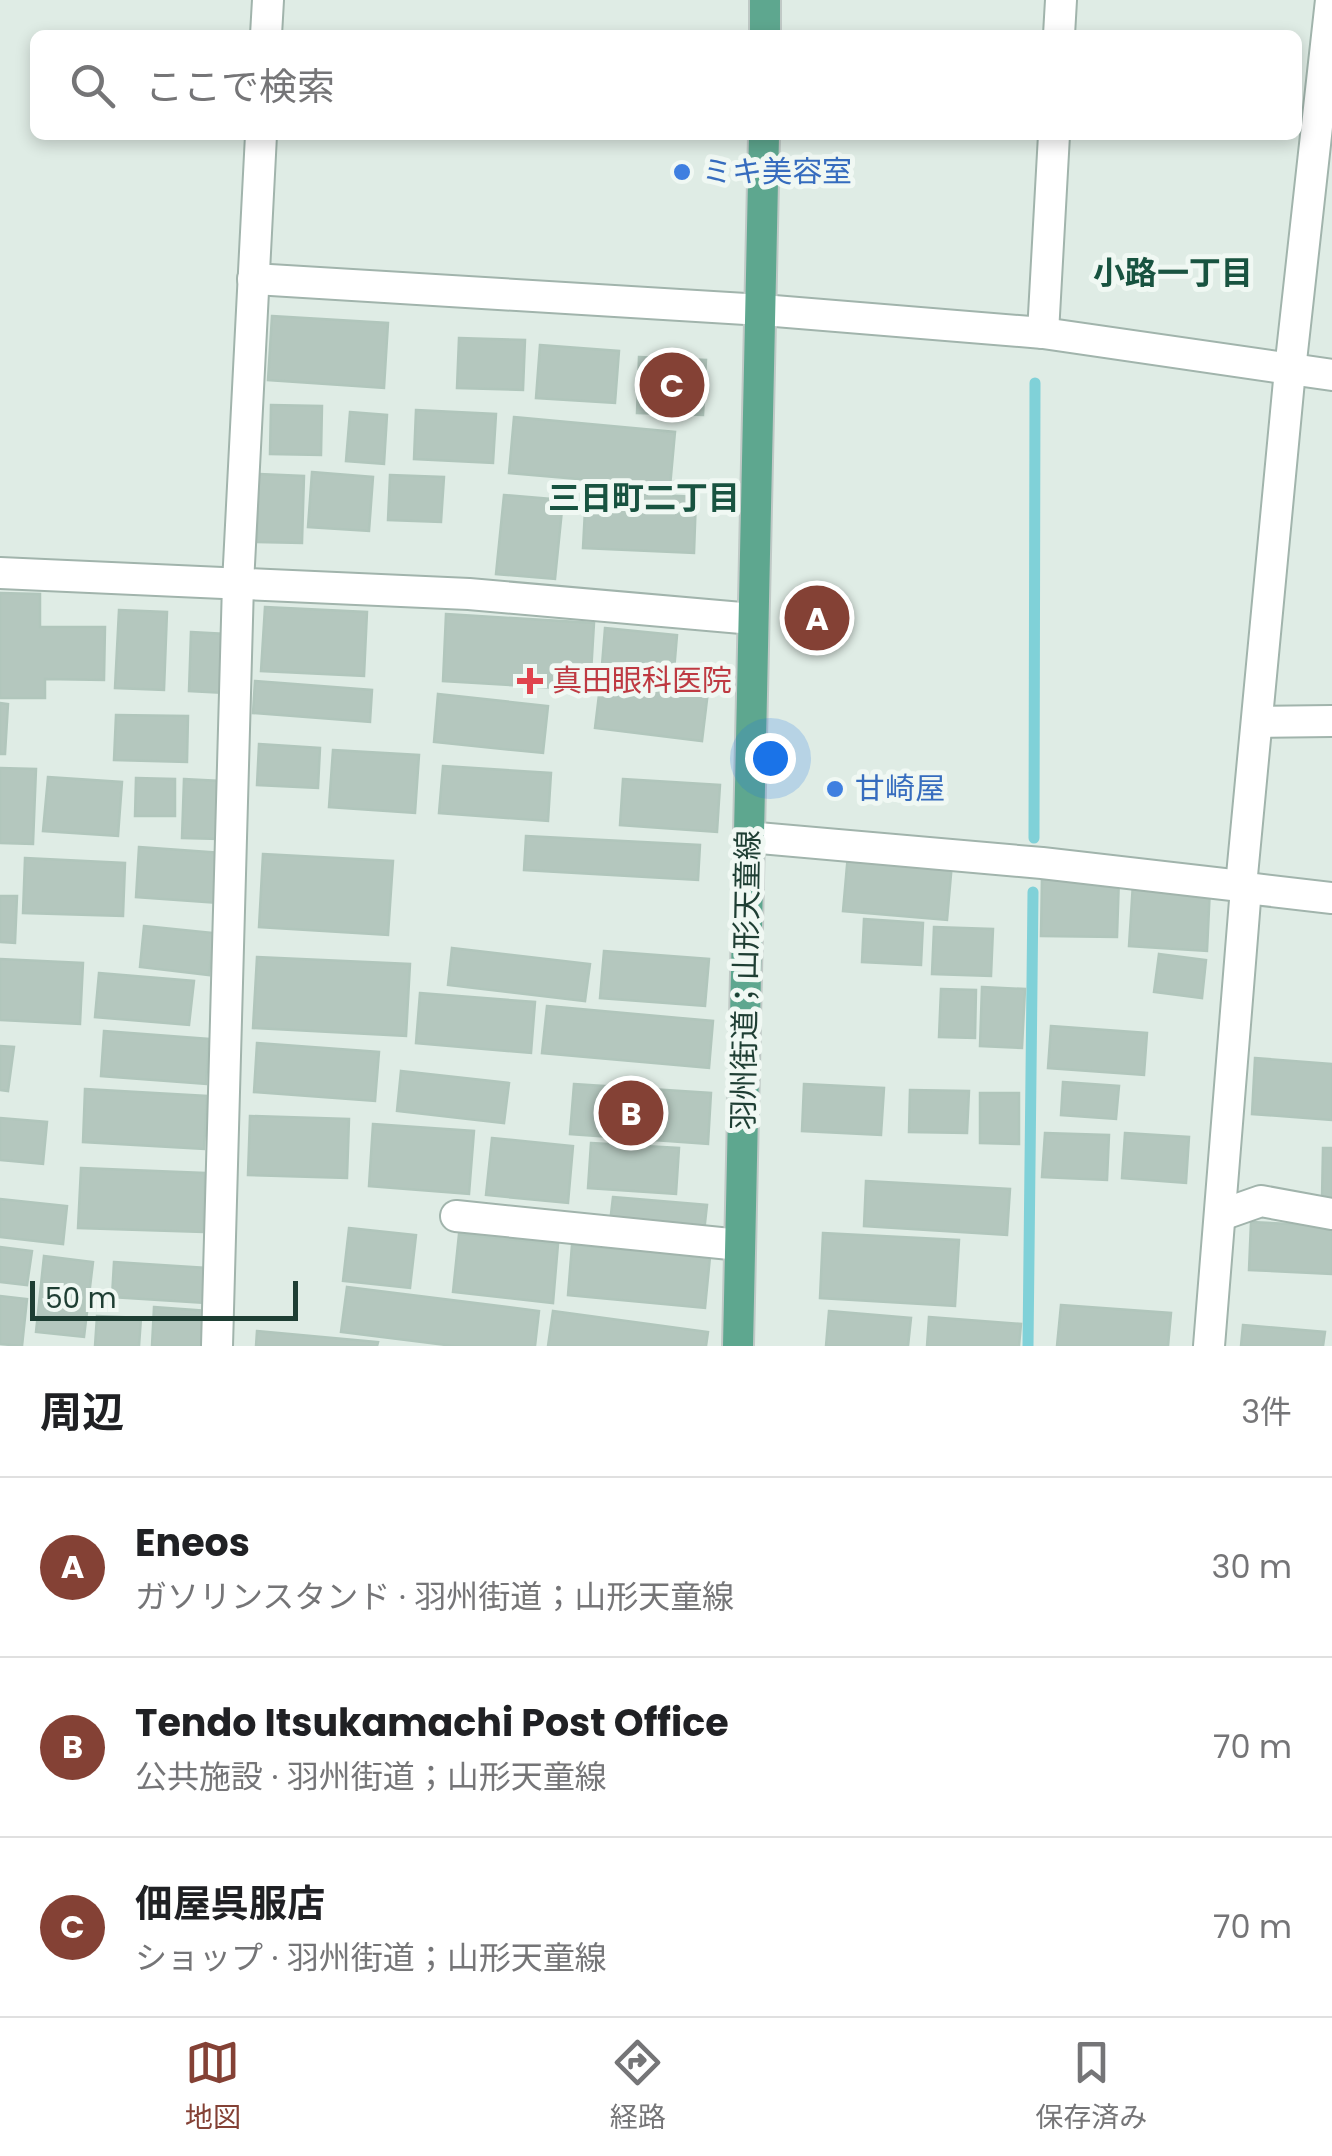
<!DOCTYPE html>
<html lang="ja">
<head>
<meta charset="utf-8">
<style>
	:root { --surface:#fff; --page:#f2f2f2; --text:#202124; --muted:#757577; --line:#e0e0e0; --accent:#844135 }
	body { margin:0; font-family:Poppins,"Noto Sans JP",sans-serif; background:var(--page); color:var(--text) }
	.scale { position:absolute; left:30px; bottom:25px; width:268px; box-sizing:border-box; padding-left:10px; border:5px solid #1e3e33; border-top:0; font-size:28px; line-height:35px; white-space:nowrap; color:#1e3e33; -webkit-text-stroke:8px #f0f8f3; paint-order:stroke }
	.you { position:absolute; left:770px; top:758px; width:35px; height:35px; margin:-25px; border:8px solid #fff; border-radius:50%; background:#1a73e8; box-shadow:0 0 0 15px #1a73e833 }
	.badge { display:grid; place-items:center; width:65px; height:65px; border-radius:50%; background:var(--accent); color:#fff; font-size:32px; font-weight:700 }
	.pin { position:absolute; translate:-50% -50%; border:5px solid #fff; box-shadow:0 2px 10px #0006 }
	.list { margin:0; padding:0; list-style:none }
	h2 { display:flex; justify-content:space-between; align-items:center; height:130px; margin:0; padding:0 40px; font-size:42px }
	h2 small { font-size:32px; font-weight:400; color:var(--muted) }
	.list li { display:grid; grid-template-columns:65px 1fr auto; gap:30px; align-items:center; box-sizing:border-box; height:180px; padding:0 40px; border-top:2px solid var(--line) }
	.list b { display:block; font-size:38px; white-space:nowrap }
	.list p { margin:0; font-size:32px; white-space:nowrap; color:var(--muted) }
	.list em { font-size:32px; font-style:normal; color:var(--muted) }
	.icon { flex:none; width:55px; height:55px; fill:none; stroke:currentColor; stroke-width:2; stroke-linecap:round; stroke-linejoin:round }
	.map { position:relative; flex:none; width:1332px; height:1346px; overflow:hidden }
	.search { position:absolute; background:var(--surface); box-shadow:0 5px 15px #0003; left:30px; right:30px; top:30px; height:110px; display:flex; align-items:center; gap:25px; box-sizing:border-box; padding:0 35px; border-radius:15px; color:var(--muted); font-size:38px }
	.sheet { height:670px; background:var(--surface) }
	nav { display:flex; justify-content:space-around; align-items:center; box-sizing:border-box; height:140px; border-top:2px solid var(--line); background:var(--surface); font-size:28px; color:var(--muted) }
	nav a { display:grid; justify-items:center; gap:5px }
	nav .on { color:var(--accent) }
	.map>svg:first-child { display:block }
</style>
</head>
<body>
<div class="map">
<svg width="1332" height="1346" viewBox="0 0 1332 1346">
	<rect width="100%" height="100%" fill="#dfece5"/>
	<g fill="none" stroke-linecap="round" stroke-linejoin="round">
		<g stroke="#80d1d8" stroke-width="11">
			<path d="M1034,838L1035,383"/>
			<path d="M1028,1346L1033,892"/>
		</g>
	</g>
	<g fill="#b4c7be" stroke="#b1c6bc" stroke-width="2.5">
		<path d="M272,316L388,323L384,388L268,380Z"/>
		<path d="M459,338L525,340L523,390L457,388Z"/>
		<path d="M540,345L619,351L615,403L536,398Z"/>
		<path d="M639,357L706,360L703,415L637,413Z"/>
		<path d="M271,405L322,406L321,455L270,454Z"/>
		<path d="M416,410L496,414L493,463L414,459Z"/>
		<path d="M350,412L387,415L384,464L346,461Z"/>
		<path d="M514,417L675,432L670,487L509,473Z"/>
		<path d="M312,472L373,477L369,531L308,527Z"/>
		<path d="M259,474L304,476L302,543L257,542Z"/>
		<path d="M390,475L444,477L441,522L388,520Z"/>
		<path d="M586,491L696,497L694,553L583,548Z"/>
		<path d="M504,495L563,500L555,579L496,574Z"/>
		<path d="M0,593L40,594V627H105L104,680L45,679V698H0Z"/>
		<path d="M265,607L367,612L364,676L261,671Z"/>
		<path d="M119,610L167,612L164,690L115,688Z"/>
		<path d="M446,614L594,623L590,690L443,681Z"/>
		<path d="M605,628L677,635L674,671L602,665Z"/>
		<path d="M191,632L227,634L225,693L189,691Z"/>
		<path d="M602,670L709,683L702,741L595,728Z"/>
		<path d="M255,681L372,690L370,722L253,713Z"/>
		<path d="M438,694L548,706L543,753L434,742Z"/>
		<path d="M0,703L8,704L5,754H0Z"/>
		<path d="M116,715L188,716L187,762L114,760Z"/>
		<path d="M259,744L320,748L318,788L257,785Z"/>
		<path d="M333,750L419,755L415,813L329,807Z"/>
		<path d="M443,766L551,773L548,821L439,813Z"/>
		<path d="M0,768L36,769L33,844L0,843Z"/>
		<path d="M48,777L122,782L118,836L43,831Z"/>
		<path d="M136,778L175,779V816H135Z"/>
		<path d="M184,779L221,781L219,839L182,838Z"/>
		<path d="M623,779L720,785L717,832L620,825Z"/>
		<path d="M526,836L700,845L698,880L524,870Z"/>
		<path d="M139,847L222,853L218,903L136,897Z"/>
		<path d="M263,854L393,861L388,935L259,927Z"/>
		<path d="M848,854L952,863L947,920L843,911Z"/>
		<path d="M25,858L125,863L123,916L23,913Z"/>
		<path d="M1042,876L1119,877L1117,937L1041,936Z"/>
		<path d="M1133,883L1210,888L1207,951L1129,946Z"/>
		<path d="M0,896H17L15,943L0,942Z"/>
		<path d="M864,919L923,923L921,965L862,962Z"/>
		<path d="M144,926L214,933L209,975L140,967Z"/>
		<path d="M934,927L993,929L991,976L932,974Z"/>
		<path d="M452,948L590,964L585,1001L448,985Z"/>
		<path d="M604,951L709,959L705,1006L600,998Z"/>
		<path d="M1159,954L1206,960L1202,998L1154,992Z"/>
		<path d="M257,957L410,964L406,1036L253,1028Z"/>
		<path d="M0,959L83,963L80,1024L0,1020Z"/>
		<path d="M99,973L194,981L189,1025L95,1017Z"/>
		<path d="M982,987L1025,989L1022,1048L980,1046Z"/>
		<path d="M941,989L976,990L975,1038L939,1037Z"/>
		<path d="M420,993L535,1002L531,1053L416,1043Z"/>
		<path d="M547,1006L713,1021L709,1068L542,1053Z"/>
		<path d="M1051,1026L1147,1033L1144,1075L1048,1068Z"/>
		<path d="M104,1031L209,1039L206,1084L101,1076Z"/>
		<path d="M257,1043L379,1052L375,1101L254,1092Z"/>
		<path d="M0,1046L14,1047L8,1091L0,1090Z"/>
		<path d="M1255,1058L1332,1064V1120L1252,1114Z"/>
		<path d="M401,1071L509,1083L504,1123L397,1111Z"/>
		<path d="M1063,1082L1119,1086L1116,1119L1061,1115Z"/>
		<path d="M574,1084L711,1093L708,1144L570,1134Z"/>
		<path d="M804,1084L884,1088L881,1135L802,1131Z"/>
		<path d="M85,1089L207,1096L204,1149L83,1142Z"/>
		<path d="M910,1090L969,1091L967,1133L909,1132Z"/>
		<path d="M980,1093H1019V1144L980,1143Z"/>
		<path d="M250,1116L349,1119L347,1178L248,1175Z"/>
		<path d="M0,1118L47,1122L43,1164L0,1160Z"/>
		<path d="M373,1124L474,1131L469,1194L369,1186Z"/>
		<path d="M1045,1133L1109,1135L1107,1180L1042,1177Z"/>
		<path d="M1125,1133L1189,1137L1186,1183L1122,1178Z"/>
		<path d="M492,1138L573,1146L568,1203L486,1195Z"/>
		<path d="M591,1143L679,1148L676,1194L588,1188Z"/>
		<path d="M1323,1148H1332V1199H1322Z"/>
		<path d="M81,1168L205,1173L203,1232L78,1228Z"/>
		<path d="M866,1181L1010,1189L1007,1235L864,1226Z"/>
		<path d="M613,1197L707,1205L704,1232L610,1223Z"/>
		<path d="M0,1199L67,1206L63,1244L0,1237Z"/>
		<path d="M1251,1222L1332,1226V1274L1249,1270Z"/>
		<path d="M349,1228L416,1235L410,1288L343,1281Z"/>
		<path d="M823,1233L959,1240L955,1306L820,1298Z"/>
		<path d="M459,1234L558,1244L553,1303L453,1292Z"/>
		<path d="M572,1245L710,1257L705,1308L568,1295Z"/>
		<path d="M0,1247L32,1251L27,1285L0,1282Z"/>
		<path d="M44,1256L93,1262L84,1337L36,1332Z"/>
		<path d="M114,1262L207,1268L205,1303L112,1297Z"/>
		<path d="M347,1287L539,1311L535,1346H454L341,1332Z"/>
		<path d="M0,1296L27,1299L22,1346L0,1344Z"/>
		<path d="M1061,1305L1171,1313L1168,1346H1057Z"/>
		<path d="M154,1307L208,1311L205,1346H152Z"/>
		<path d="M553,1311L708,1332L706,1346H548Z"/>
		<path d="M829,1311L911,1318L908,1346H826Z"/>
		<path d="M97,1316L141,1318L139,1346H95Z"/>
		<path d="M929,1317L1021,1324L1019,1346H927Z"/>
		<path d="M1243,1325L1325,1332L1323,1346H1241Z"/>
		<path d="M257,1331L378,1342L377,1346H256Z"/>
	</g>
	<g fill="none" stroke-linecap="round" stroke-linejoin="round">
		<defs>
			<g id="minor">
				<path d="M266,35L268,0"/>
				<path d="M1059,35L1061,0"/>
				<path d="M253,279L762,310L1043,333L1332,375"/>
				<path d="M1043,333L1054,135"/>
				<path d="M0,573L469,594L753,619"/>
				<path d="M1258,722L1332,721"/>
				<path d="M748,837L1042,863L1241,886"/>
				<path d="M1246,888L1332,898"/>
				<path d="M1221,1215L1261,1201L1332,1214"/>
				<path d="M456,1216L740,1245"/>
				<path d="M217,1346L238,584L261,135"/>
				<path d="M1209,1346L1246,888L1241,886L1290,370L1331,0"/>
			</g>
			<g id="major">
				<path d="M765,35V0"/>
				<path d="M738,1346L764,135"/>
			</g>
		</defs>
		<use href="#minor" stroke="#a1b4ac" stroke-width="34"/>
		<use href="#major" stroke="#c0c9c6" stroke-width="34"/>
		<use href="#minor" stroke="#fff" stroke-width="30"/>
		<use href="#major" stroke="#5ea78f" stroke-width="30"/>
	</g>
	<g fill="#3f7fe0" stroke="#f0f8f3" stroke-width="4">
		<circle cx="682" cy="172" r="10"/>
		<circle cx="835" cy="789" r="10"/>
	</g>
	<path fill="#e0444e" stroke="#f0f8f3" stroke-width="4" d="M525 666h10v10h10v10h-10v10h-10v-10h-10v-10h10z"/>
	<g text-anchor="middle" stroke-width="10" stroke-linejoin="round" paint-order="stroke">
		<g font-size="30" fill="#366cbe" stroke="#f0f8f3" text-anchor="start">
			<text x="702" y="182">ミキ美容室</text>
			<text x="855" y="799">甘崎屋</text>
		</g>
		<g font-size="30" fill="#be3a42" stroke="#f0f8f3" text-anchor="start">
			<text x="552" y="691">真田眼科医院</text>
		</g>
		<g font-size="30" fill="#1e3e33" stroke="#f0f8f3">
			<text transform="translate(746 980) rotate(-89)" y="10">羽州街道；山形天童線</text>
		</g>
		<g font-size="32" font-weight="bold" fill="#185340" stroke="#f0f8f3">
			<text x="1173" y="284">小路一丁目</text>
			<text x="644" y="509">三日町二丁目</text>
		</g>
	</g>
</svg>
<div class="scale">50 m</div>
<div class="you"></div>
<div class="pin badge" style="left:817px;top:618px">A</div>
<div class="pin badge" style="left:631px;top:1113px">B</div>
<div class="pin badge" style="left:672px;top:385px">C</div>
<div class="search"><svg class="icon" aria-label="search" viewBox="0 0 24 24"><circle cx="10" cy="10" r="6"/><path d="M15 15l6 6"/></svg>ここで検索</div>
</div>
<section class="sheet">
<h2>周辺<small>3件</small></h2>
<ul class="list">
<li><span class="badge">A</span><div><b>Eneos</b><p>ガソリンスタンド · 羽州街道；山形天童線</p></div><em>30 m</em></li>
<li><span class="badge">B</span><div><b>Tendo Itsukamachi Post Office</b><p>公共施設 · 羽州街道；山形天童線</p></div><em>70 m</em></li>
<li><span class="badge">C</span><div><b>佃屋呉服店</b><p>ショップ · 羽州街道；山形天童線</p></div><em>70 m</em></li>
</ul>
</section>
<nav>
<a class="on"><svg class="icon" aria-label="map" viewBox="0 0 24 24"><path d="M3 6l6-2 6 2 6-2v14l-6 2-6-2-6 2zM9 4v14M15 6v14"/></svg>地図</a>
<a><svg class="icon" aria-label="directions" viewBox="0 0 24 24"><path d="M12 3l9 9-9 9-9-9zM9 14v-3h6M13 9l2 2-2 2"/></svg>経路</a>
<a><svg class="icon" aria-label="saved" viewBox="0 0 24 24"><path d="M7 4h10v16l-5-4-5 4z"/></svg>保存済み</a>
</nav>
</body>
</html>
